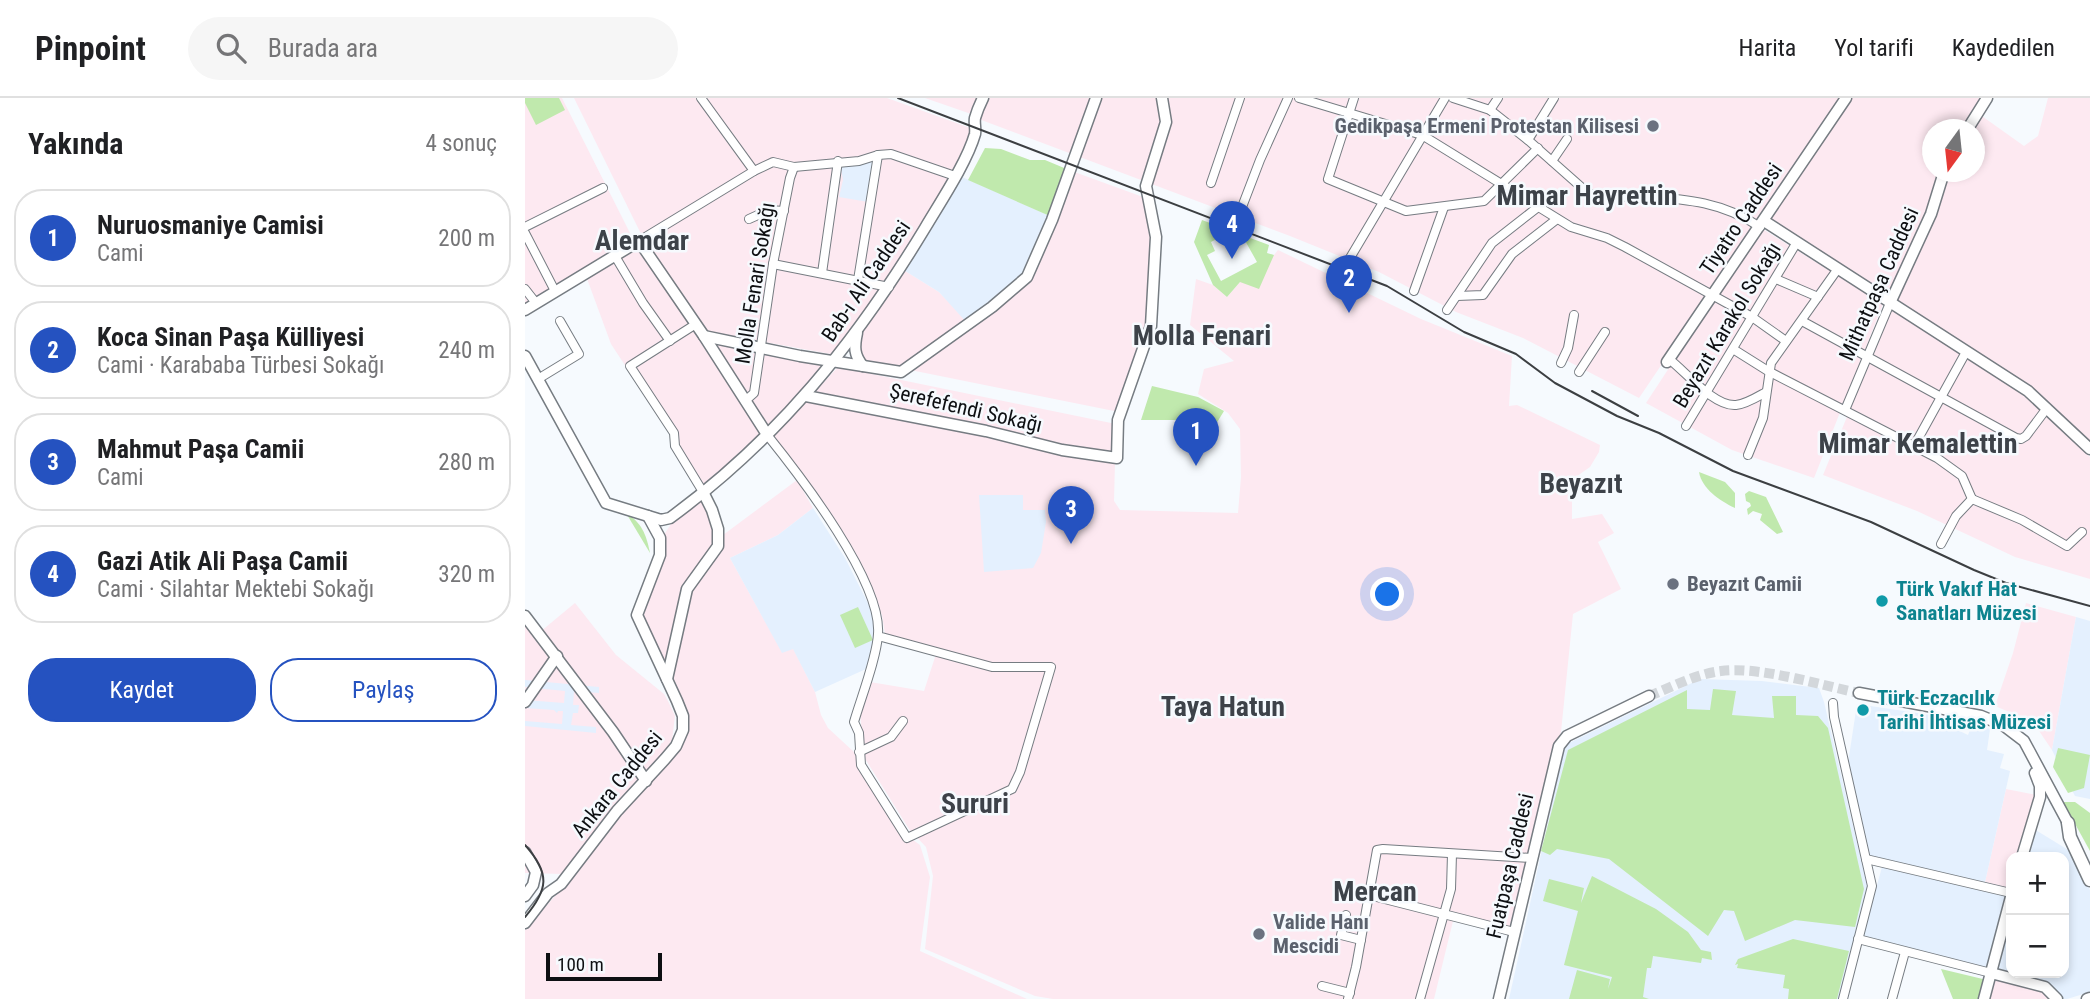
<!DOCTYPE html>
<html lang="tr">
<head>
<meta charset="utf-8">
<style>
	:root { --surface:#fff; --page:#f6f6f6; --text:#202124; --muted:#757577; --line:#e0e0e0; --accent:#2552c0 }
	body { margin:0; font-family:"Roboto Condensed",sans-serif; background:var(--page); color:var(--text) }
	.controls { position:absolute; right:21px; bottom:21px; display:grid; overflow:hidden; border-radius:14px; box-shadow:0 4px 10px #0003 }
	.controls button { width:63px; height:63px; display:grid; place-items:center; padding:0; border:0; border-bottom:2px solid var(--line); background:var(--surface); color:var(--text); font:35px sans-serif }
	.compass { position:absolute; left:1397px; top:21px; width:63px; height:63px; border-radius:50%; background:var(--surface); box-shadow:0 4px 10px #0003; rotate:195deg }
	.scale { position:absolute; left:21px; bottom:18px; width:116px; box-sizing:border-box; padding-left:7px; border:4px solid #0d0f12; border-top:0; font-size:19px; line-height:24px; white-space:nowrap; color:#0d0f12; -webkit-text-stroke:5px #f6fafe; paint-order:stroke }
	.you { position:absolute; left:863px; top:497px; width:24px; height:24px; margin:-18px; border:5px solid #fff; border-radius:50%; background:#1a73e8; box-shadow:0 0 0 10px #1a73e833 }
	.badge { display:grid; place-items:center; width:46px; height:46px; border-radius:50%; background:var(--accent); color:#fff; font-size:23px; font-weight:700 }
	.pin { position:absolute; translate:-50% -58px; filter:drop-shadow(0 2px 4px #0008) }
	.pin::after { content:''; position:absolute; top:37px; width:24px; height:21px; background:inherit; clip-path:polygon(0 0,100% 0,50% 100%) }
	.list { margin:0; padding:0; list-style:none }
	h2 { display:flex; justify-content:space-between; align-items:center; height:91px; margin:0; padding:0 28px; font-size:30px }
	h2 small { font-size:23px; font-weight:400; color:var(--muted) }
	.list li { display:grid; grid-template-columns:46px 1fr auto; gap:21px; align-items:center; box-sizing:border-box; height:98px; margin:0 14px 14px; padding:0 14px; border:2px solid var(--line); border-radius:28px }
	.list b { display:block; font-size:26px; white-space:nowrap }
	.list p { margin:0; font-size:23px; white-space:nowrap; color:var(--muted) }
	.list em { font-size:23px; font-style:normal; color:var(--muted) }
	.actions { display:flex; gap:14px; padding:21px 28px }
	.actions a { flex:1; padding:16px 0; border:2px solid var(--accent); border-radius:28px; text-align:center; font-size:24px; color:var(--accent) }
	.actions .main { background:var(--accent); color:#fff }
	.icon { flex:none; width:38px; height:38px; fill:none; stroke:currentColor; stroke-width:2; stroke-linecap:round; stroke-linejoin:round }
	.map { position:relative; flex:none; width:1565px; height:901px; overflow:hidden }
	header { display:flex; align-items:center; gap:42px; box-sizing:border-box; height:98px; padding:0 35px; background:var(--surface); border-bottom:2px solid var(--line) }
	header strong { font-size:33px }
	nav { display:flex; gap:38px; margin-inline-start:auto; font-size:24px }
	.search { width:490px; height:63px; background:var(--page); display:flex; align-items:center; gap:18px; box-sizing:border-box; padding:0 24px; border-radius:38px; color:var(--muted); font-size:26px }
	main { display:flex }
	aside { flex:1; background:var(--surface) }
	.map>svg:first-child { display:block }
</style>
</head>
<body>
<header>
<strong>Pinpoint</strong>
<div class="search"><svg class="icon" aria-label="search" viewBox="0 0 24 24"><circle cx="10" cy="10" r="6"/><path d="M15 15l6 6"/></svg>Burada ara</div>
<nav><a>Harita</a><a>Yol tarifi</a><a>Kaydedilen</a></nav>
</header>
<main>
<aside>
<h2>Yakında<small>4 sonuç</small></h2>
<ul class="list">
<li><span class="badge">1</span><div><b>Nuruosmaniye Camisi</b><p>Cami</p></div><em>200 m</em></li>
<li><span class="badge">2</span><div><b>Koca Sinan Paşa Külliyesi</b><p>Cami · Karababa Türbesi Sokağı</p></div><em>240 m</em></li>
<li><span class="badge">3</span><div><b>Mahmut Paşa Camii</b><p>Cami</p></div><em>280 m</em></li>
<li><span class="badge">4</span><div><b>Gazi Atik Ali Paşa Camii</b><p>Cami · Silahtar Mektebi Sokağı</p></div><em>320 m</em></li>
</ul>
<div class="actions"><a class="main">Kaydet</a><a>Paylaş</a></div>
</aside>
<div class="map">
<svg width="1565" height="901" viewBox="0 0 1565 901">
	<rect width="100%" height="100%" fill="#f6fafe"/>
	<g fill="#fde9f1">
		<path d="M0,0H37L109,143L0,210Z"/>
		<path d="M49,0H362L448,31L423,82L370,170L311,257L180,233L117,138Z"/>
		<path d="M400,0H455L449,17Z"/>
		<path d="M459,0H1317L1114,300L998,240L931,214L854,174L765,138L451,20Z"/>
		<path d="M1326,0H1458L1438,31L1408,32V74H1415L1403,118L1362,199L1244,123Z"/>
		<path d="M1523,0H1565V346L1503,289L1370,203L1410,122L1425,74H1450V32L1446,31L1454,16L1499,48L1513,38Z"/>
		<path d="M544,72L618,99L630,139L626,214L594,314L326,260L325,251L377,171L414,194L425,205L501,178Z"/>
		<path d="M1236,130L1358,206L1289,380L1207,352L1121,305Z"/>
		<path d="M112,147L238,336L179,387L86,246L61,178Z"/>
		<path d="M753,152L896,221L987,258L984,308L992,307L1075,347L1074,354L1065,369L1045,383L1043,395L1047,397V421L1077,416L1089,435L1073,444L1096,491L1048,516L1036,634L1028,656L983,836L928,823L909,901H528L510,898L400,851L408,778L401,749L384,731L339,659L335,614L345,584L399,593L413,550L360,536L357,517L316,431L249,338L313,269L591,326L589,403L595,412L713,415L716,379L715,331L703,315L673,296L679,271L709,263L665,227L671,181L688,187L702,199L715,184L749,157Z"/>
		<path d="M1366,212L1501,294L1565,359V481L1490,459L1392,413L1298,377Z"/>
		<path d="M191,243L303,266L244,331L187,249Z"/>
		<path d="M272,382L288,410L253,437L205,460L257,554L268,550L290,594L296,617L303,630L329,654L380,736L395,747L405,779L395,853L502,901H0V832L38,789L161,627L145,580L165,492L198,437Z"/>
		<path d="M178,400L187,420L191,447L159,490L141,575L115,522L137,440L146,426Z"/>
		<path d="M50,505L91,557L139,596L144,605L150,618L147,642L123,678L15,534Z"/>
		<path d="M1501,505L1551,519L1527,652L1508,624L1470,608L1488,555Z"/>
		<path d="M0,522L118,683L38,776L0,775Z"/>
		<path d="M1481,691L1511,697L1494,759H1486L1485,791L1460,784Z"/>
		<path d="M1467,881L1517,892L1524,901H1462Z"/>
	</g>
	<g fill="#e4f0fe">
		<path d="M351,62L343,104L314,99L318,82L315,65Z"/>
		<path d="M435,78L527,119L501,178L442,225L414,194L377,171Z"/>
		<path d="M454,397H498V412H520L521,424L516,455L508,470L459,474Z"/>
		<path d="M288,410L320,460L350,519L351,538L341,571L290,594L268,551L257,555L205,460L253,437Z"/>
		<path d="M1551,519L1565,523V701L1550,698L1527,652Z"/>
		<path d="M1175,581L1237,583L1294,590L1299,604L1343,791L1315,901H984L1040,647Z"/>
		<path d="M0,582L74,589V595L49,593L48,607H54L53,615H48L46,627L71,629V635L0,628V623L37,626L38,613H33L32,615L29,612L0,610V602L39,605L40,593L0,589Z"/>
		<path d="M1332,606L1419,619L1420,626L1443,637L1447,627L1465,631L1462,652L1479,656L1475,670L1485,673L1460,784L1345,759L1323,665Z"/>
		<path d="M1509,731L1545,753L1565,792V894L1542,901H1537L1521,886L1470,874L1486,815V875H1539V759H1501Z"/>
		<path d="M1357,769L1482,799L1464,871L1338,838Z"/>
	</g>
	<g fill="#c0e9ad" fill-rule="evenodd">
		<path d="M0,0H34L40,12L11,27L0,5Z"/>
		<path d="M460,50L476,51L505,62H520L544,72L527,119L443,82Z"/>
		<path d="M677,122L744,147L742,155L749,157L734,191L715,184L702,199L688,187L669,144ZM703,135L708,144L718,139L732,164L696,183L682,157L690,153L686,144Z"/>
		<path d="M627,288L673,299L699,313L688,331L676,322H616Z"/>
		<path d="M1174,374L1200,384L1210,395V410C1195,403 1177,391 1174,374Z"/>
		<path d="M1224,393L1241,399L1258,434L1252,436L1235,422L1237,416L1228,413L1223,417L1222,411L1226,408L1225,405L1221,403L1220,396Z"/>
		<path d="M101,415C117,425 121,436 125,455Z"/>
		<path d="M333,509L348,542L330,550L315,517Z"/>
		<path d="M1188,591L1211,593L1207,617L1249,620L1247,598H1271V617L1293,618L1303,630L1339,791L1330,829L1270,822L1220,843L1209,813L1199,812L1183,838L1084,761L1032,751L1025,757L1016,753L1043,652L1162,592V611L1185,612Z"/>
		<path d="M1533,650L1565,657L1559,690L1543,695L1528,669Z"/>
		<path d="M1538,704H1550L1565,715V753Z"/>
		<path d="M1067,778L1131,811L1163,834L1176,852L1186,854L1187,862L1177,860L1176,865L1128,858L1126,870H1122L1118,899L1124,901H1044L1052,872L1085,881L1083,891L1087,879L1039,867L1053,813L1018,803L1024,781L1059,790L1056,805Z"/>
		<path d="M1268,841L1324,853L1312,901H1263L1264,891L1258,890L1260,877L1212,870L1213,866L1210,867L1213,861Z"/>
		<path d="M1416,871L1462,882L1457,901H1428Z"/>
	</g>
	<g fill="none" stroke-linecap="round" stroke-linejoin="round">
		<path stroke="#d3d7db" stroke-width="10" stroke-dasharray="10 5" stroke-linecap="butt" d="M1124,598C1147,589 1171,576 1196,573C1234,568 1295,587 1334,595"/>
		<defs>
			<g id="street">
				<path d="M176,0L229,73"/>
				<path d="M774,0L897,37L1046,129L1082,140L1100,149L1227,219L1261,243"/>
				<path d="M829,0L803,81L881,113L959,103L1013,50"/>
				<path d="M928,0L965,12L1003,42L1064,96L1098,99L1105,97C1154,101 1193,101 1235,129"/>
				<path d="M965,12L973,0"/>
				<path d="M1003,42L1029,0"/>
				<path d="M1027,63L1042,41"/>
				<path d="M686,85L715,0"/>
				<path d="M224,121L244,112L259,113"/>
				<path d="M712,122L735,62L763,0"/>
				<path d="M0,129L78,90"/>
				<path d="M0,135L30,193"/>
				<path d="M114,143L229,73L248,64L269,69L334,63L353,57L366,56L430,78"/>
				<path d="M90,158L118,205L145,243"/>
				<path d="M822,165L920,0"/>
				<path d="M248,166L364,189"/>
				<path d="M297,175L313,63"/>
				<path d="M1251,181L1293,199"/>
				<path d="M333,182L353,57"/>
				<path d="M0,191L11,205"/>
				<path d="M889,193L919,109"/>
				<path d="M932,198L958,197L987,156L1032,121"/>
				<path d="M922,212L967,145L1013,109"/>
				<path d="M1277,223L1491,340L1496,341L1501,338L1522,310"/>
				<path d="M171,226L105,268L149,335L150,348L178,394"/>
				<path d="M1208,251L1243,273L1412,360L1437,378L1447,401"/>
				<path d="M1144,261C1161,274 1189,309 1211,307C1221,306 1232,299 1241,294"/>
				<path d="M1036,265L1043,250L1049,217"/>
				<path d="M1054,274L1080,234"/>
				<path d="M13,281L54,256L35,223"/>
				<path d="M220,303L229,295L248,166L265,80L269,69"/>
				<path d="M1320,312L1365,205"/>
				<path d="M1161,328L1272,144"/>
				<path d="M243,338C276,379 357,484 353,536C352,559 336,600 329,624L334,635L336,667L382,740L487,691L495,674L526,569H467L353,538"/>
				<path d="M1389,348L1441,254"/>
				<path d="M1223,357L1238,320L1246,265L1312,172"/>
				<path d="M1447,401L1497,422L1542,448L1557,434"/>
				<path d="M1416,446L1431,418L1447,401"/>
				<path d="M1308,605L1309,619L1347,788L1318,901"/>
				<path d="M334,654L366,639L378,623"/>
				<path d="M1341,761L1486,795"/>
				<path d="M844,797L989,834"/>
				<path d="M821,817L816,837L836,842"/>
				<path d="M1333,841L1466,875"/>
				<path d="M797,888L825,895"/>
				<path d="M823,901L831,869L852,752L858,751L1007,760"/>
				<path d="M895,901L926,791L927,756"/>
				<path d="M1367,901L1380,854"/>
			</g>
			<g id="secondary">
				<path d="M1442,32L1462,0"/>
				<path d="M1239,123L1503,293L1565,351"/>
				<path d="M1365,205L1406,116L1419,74"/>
				<path d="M0,212L114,143L179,238L243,338"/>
				<path d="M332,235C329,249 329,257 338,268"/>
				<path d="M179,238L275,258L376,274L467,209L502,179L527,122L571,0"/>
				<path d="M0,258L81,405L136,422L145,420C254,340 331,244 400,130C416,103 442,64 450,36C451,31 449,25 450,20C452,13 455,6 458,0"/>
				<path d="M1142,264L1321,0"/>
				<path d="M281,298L461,333L537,352L592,360L593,322L626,228L631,139L621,88L641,24L637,0"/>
				<path d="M0,518L88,634L121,683"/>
				<path d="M142,581L162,491L193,448V431L187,412L178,394"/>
				<path d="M1334,595L1456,618L1478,627L1499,643L1543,725"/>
				<path d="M0,604L32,558"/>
				<path d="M0,754L11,774L8,787L0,798"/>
				<path d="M1497,759L1515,699V688L1510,675"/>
				<path d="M0,825L23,795L36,786L92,713L140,661L151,648L158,632V618L152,603L112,517L135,457V440L123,418"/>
				<path d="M1466,875L1520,889L1532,901"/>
				<path d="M974,901L1034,648L1042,638L1124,598"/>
				<path d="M1459,901L1486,799"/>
				<path d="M1562,901L1565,900"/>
			</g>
			<path id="primary" d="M1543,725L1545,739L1565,782"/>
		</defs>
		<use href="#street" stroke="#767c82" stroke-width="10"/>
		<use href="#secondary" stroke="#767c82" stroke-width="13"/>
		<use href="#primary" stroke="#767c82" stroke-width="15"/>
		<use href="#street" stroke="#fff" stroke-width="8"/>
		<use href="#secondary" stroke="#fff" stroke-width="10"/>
		<use href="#primary" stroke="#fff" stroke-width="12"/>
		<g stroke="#3c3f42" stroke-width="2">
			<path d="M373,0L862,188L939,234L991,256L1030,285L1092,318L1134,335L1208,373L1346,424L1449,472L1481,485L1565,508"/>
			<path d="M1067,293L1113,318"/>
			<path d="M0,747C26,776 23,792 0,819"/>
		</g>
	</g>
	<g fill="#6b7280" stroke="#f6fafe" stroke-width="2.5">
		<circle cx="1128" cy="28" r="7"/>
		<circle cx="1148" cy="486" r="7"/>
		<circle cx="734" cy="836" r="7"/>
	</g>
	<g fill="#0f9aa8" stroke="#f6fafe" stroke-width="2.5">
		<circle cx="1357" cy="503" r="7"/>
		<circle cx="1338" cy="612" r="7"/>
	</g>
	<g text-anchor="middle" stroke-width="5" stroke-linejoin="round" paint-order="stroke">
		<g font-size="21" font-weight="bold" fill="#5b616d" stroke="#f6fafe" text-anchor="start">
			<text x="1114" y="35" text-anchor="end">Gedikpaşa Ermeni Protestan Kilisesi</text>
			<text x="1162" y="493">Beyazıt Camii</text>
			<text x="748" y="831">Valide Hanı<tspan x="748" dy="24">Mescidi</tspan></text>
		</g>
		<g font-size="21" fill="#0d0f12" stroke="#f6fafe">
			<text transform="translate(1216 121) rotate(-56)" y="7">Tiyatro Caddesi</text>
			<text transform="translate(341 183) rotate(-56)" y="7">Bab-ı Ali Caddesi</text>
			<text transform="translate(230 185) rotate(-81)" y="7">Molla Fenari Sokağı</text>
			<text transform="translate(1354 186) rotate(-66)" y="7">Mithatpaşa Caddesi</text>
			<text transform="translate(1202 227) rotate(-59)" y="7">Beyazıt Karakol Sokağı</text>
			<text transform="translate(441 310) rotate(13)" y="7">Şerefefendi Sokağı</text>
			<text transform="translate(92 686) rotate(-51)" y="7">Ankara Caddesi</text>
			<text transform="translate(985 768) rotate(-77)" y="7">Fuatpaşa Caddesi</text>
		</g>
		<g font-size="21" font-weight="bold" fill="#0d838f" stroke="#f6fafe" text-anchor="start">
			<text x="1371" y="498">Türk Vakıf Hat<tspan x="1371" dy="24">Sanatları Müzesi</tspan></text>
			<text x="1352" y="607">Türk Eczacılık<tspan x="1352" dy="24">Tarihi İhtisas Müzesi</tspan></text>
		</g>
		<g font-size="28" font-weight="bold" fill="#3d4249" stroke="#f6fafe">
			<text x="1062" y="107">Mimar Hayrettin</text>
			<text x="117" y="152">Alemdar</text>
			<text x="677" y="247">Molla Fenari</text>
			<text x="1393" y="355">Mimar Kemalettin</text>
			<text x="1056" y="395">Beyazıt</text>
			<text x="698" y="618">Taya Hatun</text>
			<text x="450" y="715">Sururi</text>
			<text x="850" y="803">Mercan</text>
		</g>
	</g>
</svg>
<div class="controls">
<button>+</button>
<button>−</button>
</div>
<svg class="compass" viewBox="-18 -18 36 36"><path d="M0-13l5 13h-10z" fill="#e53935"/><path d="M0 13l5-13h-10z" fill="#757577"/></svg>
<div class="scale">100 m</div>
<div class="you"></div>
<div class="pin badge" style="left:671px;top:368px">1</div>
<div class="pin badge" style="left:824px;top:215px">2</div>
<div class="pin badge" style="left:546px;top:446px">3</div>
<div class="pin badge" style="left:707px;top:161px">4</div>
</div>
</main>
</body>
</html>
